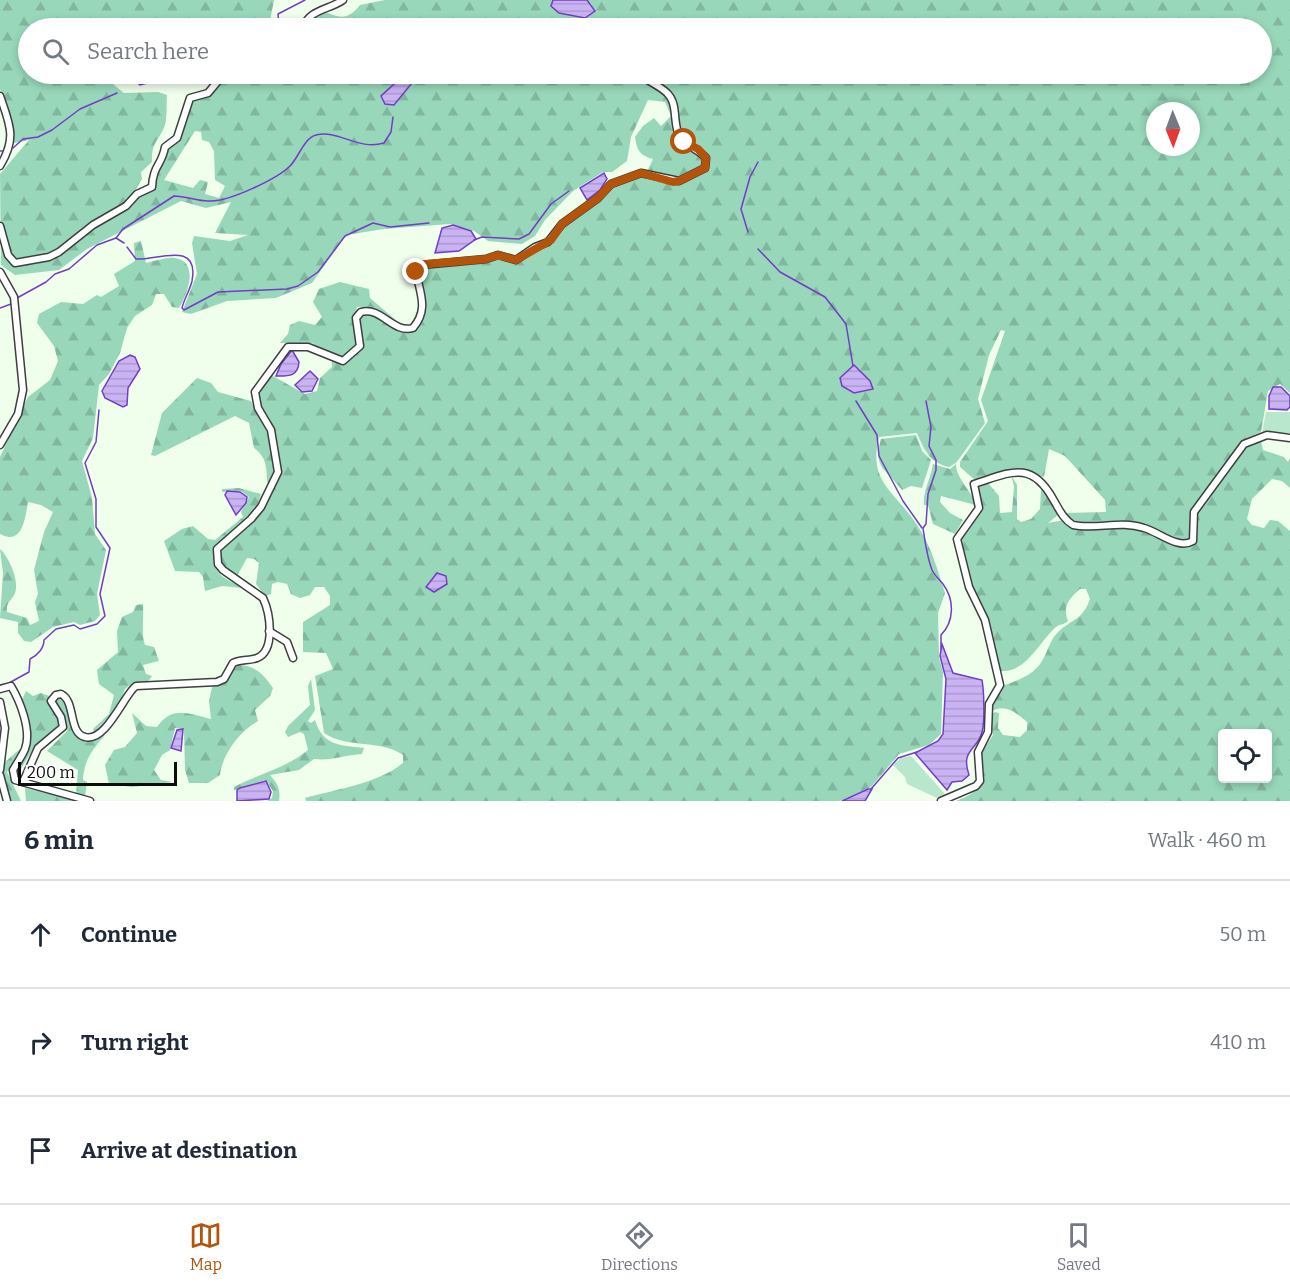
<!DOCTYPE html>
<html lang="en">
<head>
<meta charset="utf-8">
<style>
	:root { --surface:#fff; --page:#f2f2f3; --text:#1f2937; --muted:#747a83; --line:#e0e1e3; --accent:#b45309 }
	body { margin:0; font-family:Bitter,serif; background:var(--page); color:var(--text) }
	.controls { position:absolute; right:18px; bottom:18px; display:grid; overflow:hidden; border-radius:6px; box-shadow:0 3px 9px #0003 }
	.controls button { width:54px; height:54px; display:grid; place-items:center; padding:0; border:0; border-bottom:2px solid var(--line); background:var(--surface); color:var(--text); font:30px sans-serif }
	.compass { position:absolute; left:1146px; top:102px; width:54px; height:54px; border-radius:50%; background:var(--surface); box-shadow:0 3px 9px #0003; rotate:179deg }
	.scale { position:absolute; left:18px; bottom:15px; width:159px; box-sizing:border-box; padding-left:6px; border:3px solid #0c0c0c; border-top:0; font-size:16px; line-height:21px; white-space:nowrap; color:#0c0c0c; -webkit-text-stroke:4px #fff; paint-order:stroke }
	.stop { position:absolute; width:18px; height:18px; margin:-14px; border:4px solid #b45309; border-radius:50%; background:#fff }
	.stop.end { background:#b45309; border-color:#fff; box-shadow:0 2px 6px #0008 }
	.list { margin:0; padding:0; list-style:none }
	h2 { display:flex; justify-content:space-between; align-items:center; height:78px; margin:0; padding:0 24px; font-size:26px }
	h2 small { font-size:20px; font-weight:400; color:var(--muted) }
	.list li { display:grid; grid-template-columns:39px 1fr auto; gap:18px; align-items:center; box-sizing:border-box; height:108px; padding:0 24px; border-top:2px solid var(--line) }
	.list b { display:block; font-size:22px; white-space:nowrap }
	.list em { font-size:20px; font-style:normal; color:var(--muted) }
	.icon { flex:none; width:33px; height:33px; fill:none; stroke:currentColor; stroke-width:2; stroke-linecap:round; stroke-linejoin:round }
	.map { position:relative; flex:none; width:1290px; height:801px; overflow:hidden }
	.search { position:absolute; background:var(--surface); box-shadow:0 3px 9px #0003; left:18px; right:18px; top:18px; height:66px; display:flex; align-items:center; gap:15px; box-sizing:border-box; padding:0 21px; border-radius:33px; color:var(--muted); font-size:22px }
	.sheet { height:402px; background:var(--surface) }
	nav { display:flex; justify-content:space-around; align-items:center; box-sizing:border-box; height:84px; border-top:2px solid var(--line); background:var(--surface); font-size:16px; color:var(--muted) }
	nav a { display:grid; justify-items:center; gap:3px }
	nav .on { color:var(--accent) }
	.map>svg:first-child { display:block }
</style>
</head>
<body>
<div class="map">
<svg width="1290" height="801" viewBox="0 0 1290 801">
	<defs>
		<pattern id="forest-firs" width="22" height="20" patternUnits="userSpaceOnUse" patternTransform="scale(1.5)"><rect width="22" height="20" fill="#98d7ba"/><path d="M5 1l3.5 6h-7zM16 11l3.5 6h-7z" fill="#82b79f"/></pattern>
		<pattern id="water-rules" width="6" height="5" patternUnits="userSpaceOnUse" patternTransform="scale(1.5)"><rect width="6" height="5" fill="#cab3f3"/><path d="M0 2.5h6" fill="none" stroke="#ac99cf"/></pattern>
	</defs>
	<rect width="100%" height="100%" fill="#f0feec"/>
	<g fill="#b8e7ce">
		<path d="M1266,412H1290V433H1262Z"/>
		<path d="M911,756L945,794L937,798L907,784L905,777L893,765L901,758Z"/>
	</g>
	<g fill="url(#forest-firs)" fill-rule="evenodd">
		<path d="M0,0H274L270,21L262,28H28V74H112L114,85L124,93L158,92L167,95C166,105 168,122 163,130C156,143 151,146 152,162L141,172L142,179L131,197L153,182L167,148L176,140L190,101L236,74H405L401,75L394,105L412,83V74H1262V28H305L306,24L323,11C340,18 347,21 360,5L385,0H553L552,2L564,14H573L592,5L587,0H1290V393L1280,384L1268,391L1261,432L1248,438L1205,493L1191,514V539C1182,545 1144,525 1130,522C1108,516 1082,532 1064,513L1106,512L1105,500L1065,456L1049,449L1044,477L1014,468L975,480L960,467V462L988,421L981,400L1005,331L1001,330L989,355L978,399L985,423L956,463L949,467C930,463 924,450 917,433L879,437C867,484 897,492 919,528C932,548 938,572 945,593L938,613L939,658L943,672L941,734L929,745L899,754L871,787L840,801H306L305,798C337,789 377,784 403,763V755C380,739 348,749 324,733L315,676L333,669L326,653L303,652V622L330,605V596L324,587H315L310,595L300,598L291,594L287,584L278,582L272,584L271,594L265,596L256,584L259,563L254,559L247,558L237,576L230,574L220,562L221,547L254,520L281,470L274,430L260,406L258,393L271,375L305,394L317,391L320,378L332,367L331,356L312,343H280L288,334L290,325L299,321L315,325L322,317L313,302L319,289L340,282L369,289L370,298L398,322L365,307H357L355,316L373,313L402,331L421,321L424,302L417,273L427,265L497,257L511,261L547,244L563,225L612,185L646,174L653,159C639,155 637,150 635,137L643,126L654,118L661,126L671,116L665,102L648,100L631,137L627,161L612,172H603L573,191L545,220L535,236L522,244L488,241L474,231L450,224L384,229L346,235L312,283L276,298L227,301L191,314L182,312L197,274L192,243L194,236L230,241L248,235L215,233L231,202L206,208L181,201L87,249L59,270L15,275L1,265L0,174L29,140L14,143L13,130L0,89ZM1155,111H1191V147H1155ZM195,131L201,132L202,140L209,142L214,151L215,180L225,186L219,198L205,194L208,182L200,180L193,188L164,180Z"/>
		<path d="M141,241L146,263C155,261 167,257 175,258C200,262 187,295 179,308L172,307L164,294H156L152,305L135,316L127,328L120,353L109,374L99,385L93,438L82,461L92,498L95,534L106,550L97,594L100,615L95,621L80,625L74,622L53,627L31,642L24,641L18,633V622L0,618L3,573L0,549C9,557 21,583 14,595C10,602 6,603 7,612L27,618L30,625L39,621L35,602L38,594L34,570L44,532L53,512L41,505L28,502C25,518 23,546 0,534V457L28,397L50,380L58,361L54,346L37,323L39,314L61,302L83,304L97,295L101,297L119,286L114,274L135,261L134,243Z"/>
		<path d="M197,378L211,383L218,392L251,401C262,426 286,453 270,483L267,482C267,468 266,456 254,448L249,423L235,416L155,456L151,455L162,413Z"/>
		<path d="M916,435L922,451L931,460L922,488L911,486L902,490C885,468 873,468 881,439Z"/>
		<path d="M1261,441L1263,450L1284,457L1288,462L1290,458V488L1282,481L1272,479L1252,499L1247,519L1252,525L1264,528L1270,520L1278,521L1290,531V801H956C967,797 984,789 984,775C984,768 980,762 981,754L993,735L990,715L995,712L999,713L998,728L1003,735L1020,737L1027,730V722C1015,712 1005,703 990,712V706L1002,686C1017,681 1034,675 1042,661C1048,651 1050,640 1058,632C1073,618 1082,621 1090,599L1086,589H1080C1069,599 1062,606 1068,621C1064,625 1060,624 1056,627C1039,642 1026,673 1001,671L971,586L960,540C971,516 988,516 978,486L988,483L999,496L1000,513L1012,512L1014,486L1011,475L1017,485V519L1021,522L1031,519L1040,509L1041,489L1035,483L1040,484L1058,515L1048,523L1064,520C1079,536 1107,526 1128,527C1148,527 1166,543 1186,547L1195,542V513L1245,447ZM1222,734H1268V778H1222Z"/>
		<path d="M933,464L950,469L956,464C956,479 972,491 976,505L941,496L940,502L950,513L963,520L955,534L933,524L928,505H924C923,489 931,479 933,464Z"/>
		<path d="M239,488L261,494C258,504 255,512 248,519C232,535 202,545 219,573C223,579 237,584 242,588L222,586L205,591L203,577L199,572L175,571L164,541L182,529L193,526L208,539L215,540L243,517L241,512L249,497L241,491L222,492V489Z"/>
		<path d="M143,604C144,617 141,635 145,645L154,647L159,661L143,665L146,674L152,676L147,683L130,685L125,689L118,708L94,732L93,729L109,714L114,695L99,684L97,670L118,652L117,631L122,617L133,612L136,605Z"/>
		<path d="M238,665C255,665 264,675 273,688L270,696L255,710L258,721C240,731 222,754 220,775L208,783H189L185,770L184,729L175,728L170,750L162,755L154,770L161,780L173,782L132,787L109,784L105,765L114,750L125,747L137,733L132,713L146,726L157,727C173,705 188,714 211,719L209,701L212,687L222,682Z"/>
		<path d="M311,679L315,710L308,721L311,723L315,720C323,746 340,745 364,748L362,754C345,755 331,761 314,759L299,770L270,775C277,783 281,789 279,801H267L272,798L273,791L265,780L234,790V787C259,774 286,768 308,750L304,734L300,732L288,737L285,732L288,726L310,705L308,686Z"/>
		<path d="M26,691L33,696L41,693L49,696C47,709 60,714 60,728L35,746L17,775L15,774L16,769L29,738L22,700Z"/>
		<path d="M56,697H63L72,727L81,740L105,735C92,750 84,760 83,780L87,782L85,797L76,795L78,770L47,751L67,731L63,716L54,703Z"/>
		<path d="M20,749L18,756L7,772L21,801H11L2,774L5,762Z"/>
		<path d="M25,788L79,801H26Z"/>
	</g>
	<g fill="url(#water-rules)" stroke="#733dc8" stroke-width="1.5">
		<path d="M553,0H587L595,11L585,18L559,13L551,6Z"/>
		<path d="M127,74H181L140,85Z"/>
		<path d="M405,74H413L412,83L394,105L385,104L381,96Z"/>
		<path d="M604,173L607,179L600,190L587,200L580,188Z"/>
		<path d="M453,225L471,231L476,239L459,251L435,253L442,228Z"/>
		<path d="M292,350L299,362C298,377 288,376 276,376L281,364Z"/>
		<path d="M130,355L135,357L140,369L128,388L127,405L123,407L105,398L102,391L119,361Z"/>
		<path d="M854,365L870,381L873,389L854,393L842,386L840,378Z"/>
		<path d="M310,371L318,379L312,391L302,392L295,385Z"/>
		<path d="M1273,387H1281L1290,396V407L1287,410L1269,409V396Z"/>
		<path d="M227,491L240,492L247,497L246,503L236,515L225,495Z"/>
		<path d="M437,573L446,576L447,584L434,592L426,587Z"/>
		<path d="M942,644L953,673L982,680C984,691 985,722 982,732C978,750 960,749 969,775L962,781L952,782L947,790L915,753L938,741L943,734L946,679L940,656Z"/>
		<path d="M183,729L181,751L171,748L177,730Z"/>
		<path d="M266,781L271,792L269,799L237,801V790L240,788Z"/>
		<path d="M868,789H872L865,801H842Z"/>
	</g>
	<g fill="none" stroke-linecap="round" stroke-linejoin="round">
		<g stroke="#733dc8" stroke-width="1.5">
			<path d="M277,28L279,24L278,14L305,0"/>
			<path d="M13,148L23,139L38,137L52,130L80,109L117,93"/>
			<path d="M0,151H4"/>
			<path d="M748,232L741,209L750,177L758,162"/>
			<path d="M116,238L123,229L174,196C187,196 198,202 211,201C230,201 277,179 290,166C299,157 304,138 316,135C338,129 358,151 384,143L391,132L393,117"/>
			<path d="M474,240L482,237L519,239L529,234L551,204L569,191"/>
			<path d="M127,247L136,259C155,261 200,239 192,281C190,290 184,299 182,308L184,310L218,292L287,289L298,286L318,272L345,236L373,223L390,227L429,223"/>
			<path d="M758,249L780,272L825,297L846,324L853,366"/>
			<path d="M17,298L46,282L55,274L69,269L97,245L116,238L124,243"/>
			<path d="M0,308L11,304"/>
			<path d="M856,401L877,435L879,456L903,501L922,528"/>
			<path d="M926,401L931,427L929,446L936,460V470L928,494L926,524L923,528C925,542 927,557 932,570C935,576 939,579 943,584C955,600 954,622 941,635V649"/>
			<path d="M9,683L29,672L30,659C38,655 44,648 44,640L56,629L74,625L80,629L97,624L105,616L100,594L110,548L96,527V499L85,463L96,442L99,410"/>
			<path d="M871,789L898,758L917,752"/>
		</g>
		<defs>
			<g id="street">
				<path d="M303,28C309,9 329,10 343,0"/>
				<path d="M0,96C10,125 17,138 0,166"/>
				<path d="M0,226L8,255L15,263L49,257L59,252L93,225L126,206L137,194L152,187C153,165 162,165 165,147L177,138L190,98L208,93L218,81L234,74"/>
				<path d="M0,272L14,297L23,390L18,414L0,445"/>
				<path d="M269,631L287,642L293,658"/>
				<path d="M0,689L11,686C20,701 32,731 25,749C22,756 17,763 13,770L15,780L90,801"/>
				<path d="M0,702L5,728L0,770"/>
				<path d="M0,775L7,801"/>
				<path d="M23,782L38,748L63,727L61,717L51,701L56,695L61,694C76,701 68,733 85,737C106,743 125,693 136,686L217,682L224,679L233,663C241,659 249,661 257,658C276,650 270,613 263,598L223,570L218,564L217,549L251,519L261,507L278,472L271,430L258,408L255,392L288,347H308L343,361L360,346L356,318L361,312C381,306 393,334 413,328C429,309 420,294 416,272L422,265L486,259L498,255L516,260L535,247L548,242L562,224L598,198L611,184L641,173L679,181L705,168L706,158C698,149 686,146 680,137C672,125 679,104 667,93C659,85 648,82 640,74"/>
				<path d="M941,801L976,786L980,781L978,752L988,732L989,704L1000,685L985,620L969,587L957,539L979,508L974,484C1009,473 1031,459 1053,499C1059,509 1063,519 1073,525C1096,530 1120,520 1144,528C1159,532 1178,550 1193,541L1194,512L1244,444L1267,435L1290,438"/>
			</g>
		</defs>
		<use href="#street" stroke="#3f3f3f" stroke-width="9"/>
		<use href="#street" stroke="#fff" stroke-width="6"/>
	</g>
	<g fill="none" stroke-linecap="round" stroke-linejoin="round">
		<path stroke="#b45309" stroke-width="8" d="M416,272L426,264L486,259L498,255L516,260L551,240L562,224L598,198L611,184L641,173L673,182L679,181L705,168L706,158L698,149L684,142"/>
	</g>
</svg>
<div class="controls">
<button><svg class="icon" aria-label="locate" viewBox="0 0 24 24"><circle cx="12" cy="12" r="6"/><path d="M12 2v4M12 18v4M2 12h4M18 12h4"/></svg></button>
</div>
<svg class="compass" viewBox="-18 -18 36 36"><path d="M0-13l5 13h-10z" fill="#e53935"/><path d="M0 13l5-13h-10z" fill="#747a83"/></svg>
<div class="scale">200 m</div>
<div class="stop" style="left:684px;top:142px"></div>
<div class="stop end" style="left:416px;top:272px"></div>
<div class="search"><svg class="icon" aria-label="search" viewBox="0 0 24 24"><circle cx="10" cy="10" r="6"/><path d="M15 15l6 6"/></svg>Search here</div>
</div>
<section class="sheet">
<h2>6 min<small>Walk · 460 m</small></h2>
<ul class="list">
<li><svg class="icon" aria-label="ahead" viewBox="0 0 24 24"><path d="M12 20V5M6 11l6-6 6 6"/></svg><div><b>Continue</b></div><em>50 m</em></li>
<li><svg class="icon" aria-label="right" viewBox="0 0 24 24"><path d="M7 20v-9h11M14 6l5 5-5 5"/></svg><div><b>Turn right</b></div><em>410 m</em></li>
<li><svg class="icon" aria-label="arrive" viewBox="0 0 24 24"><path d="M6 21V4h12l-3 4 3 4H6"/></svg><div><b>Arrive at destination</b></div></li>
</ul>
</section>
<nav>
<a class="on"><svg class="icon" aria-label="map" viewBox="0 0 24 24"><path d="M3 6l6-2 6 2 6-2v14l-6 2-6-2-6 2zM9 4v14M15 6v14"/></svg>Map</a>
<a><svg class="icon" aria-label="directions" viewBox="0 0 24 24"><path d="M12 3l9 9-9 9-9-9zM9 14v-3h6M13 9l2 2-2 2"/></svg>Directions</a>
<a><svg class="icon" aria-label="saved" viewBox="0 0 24 24"><path d="M7 4h10v16l-5-4-5 4z"/></svg>Saved</a>
</nav>
</body>
</html>
